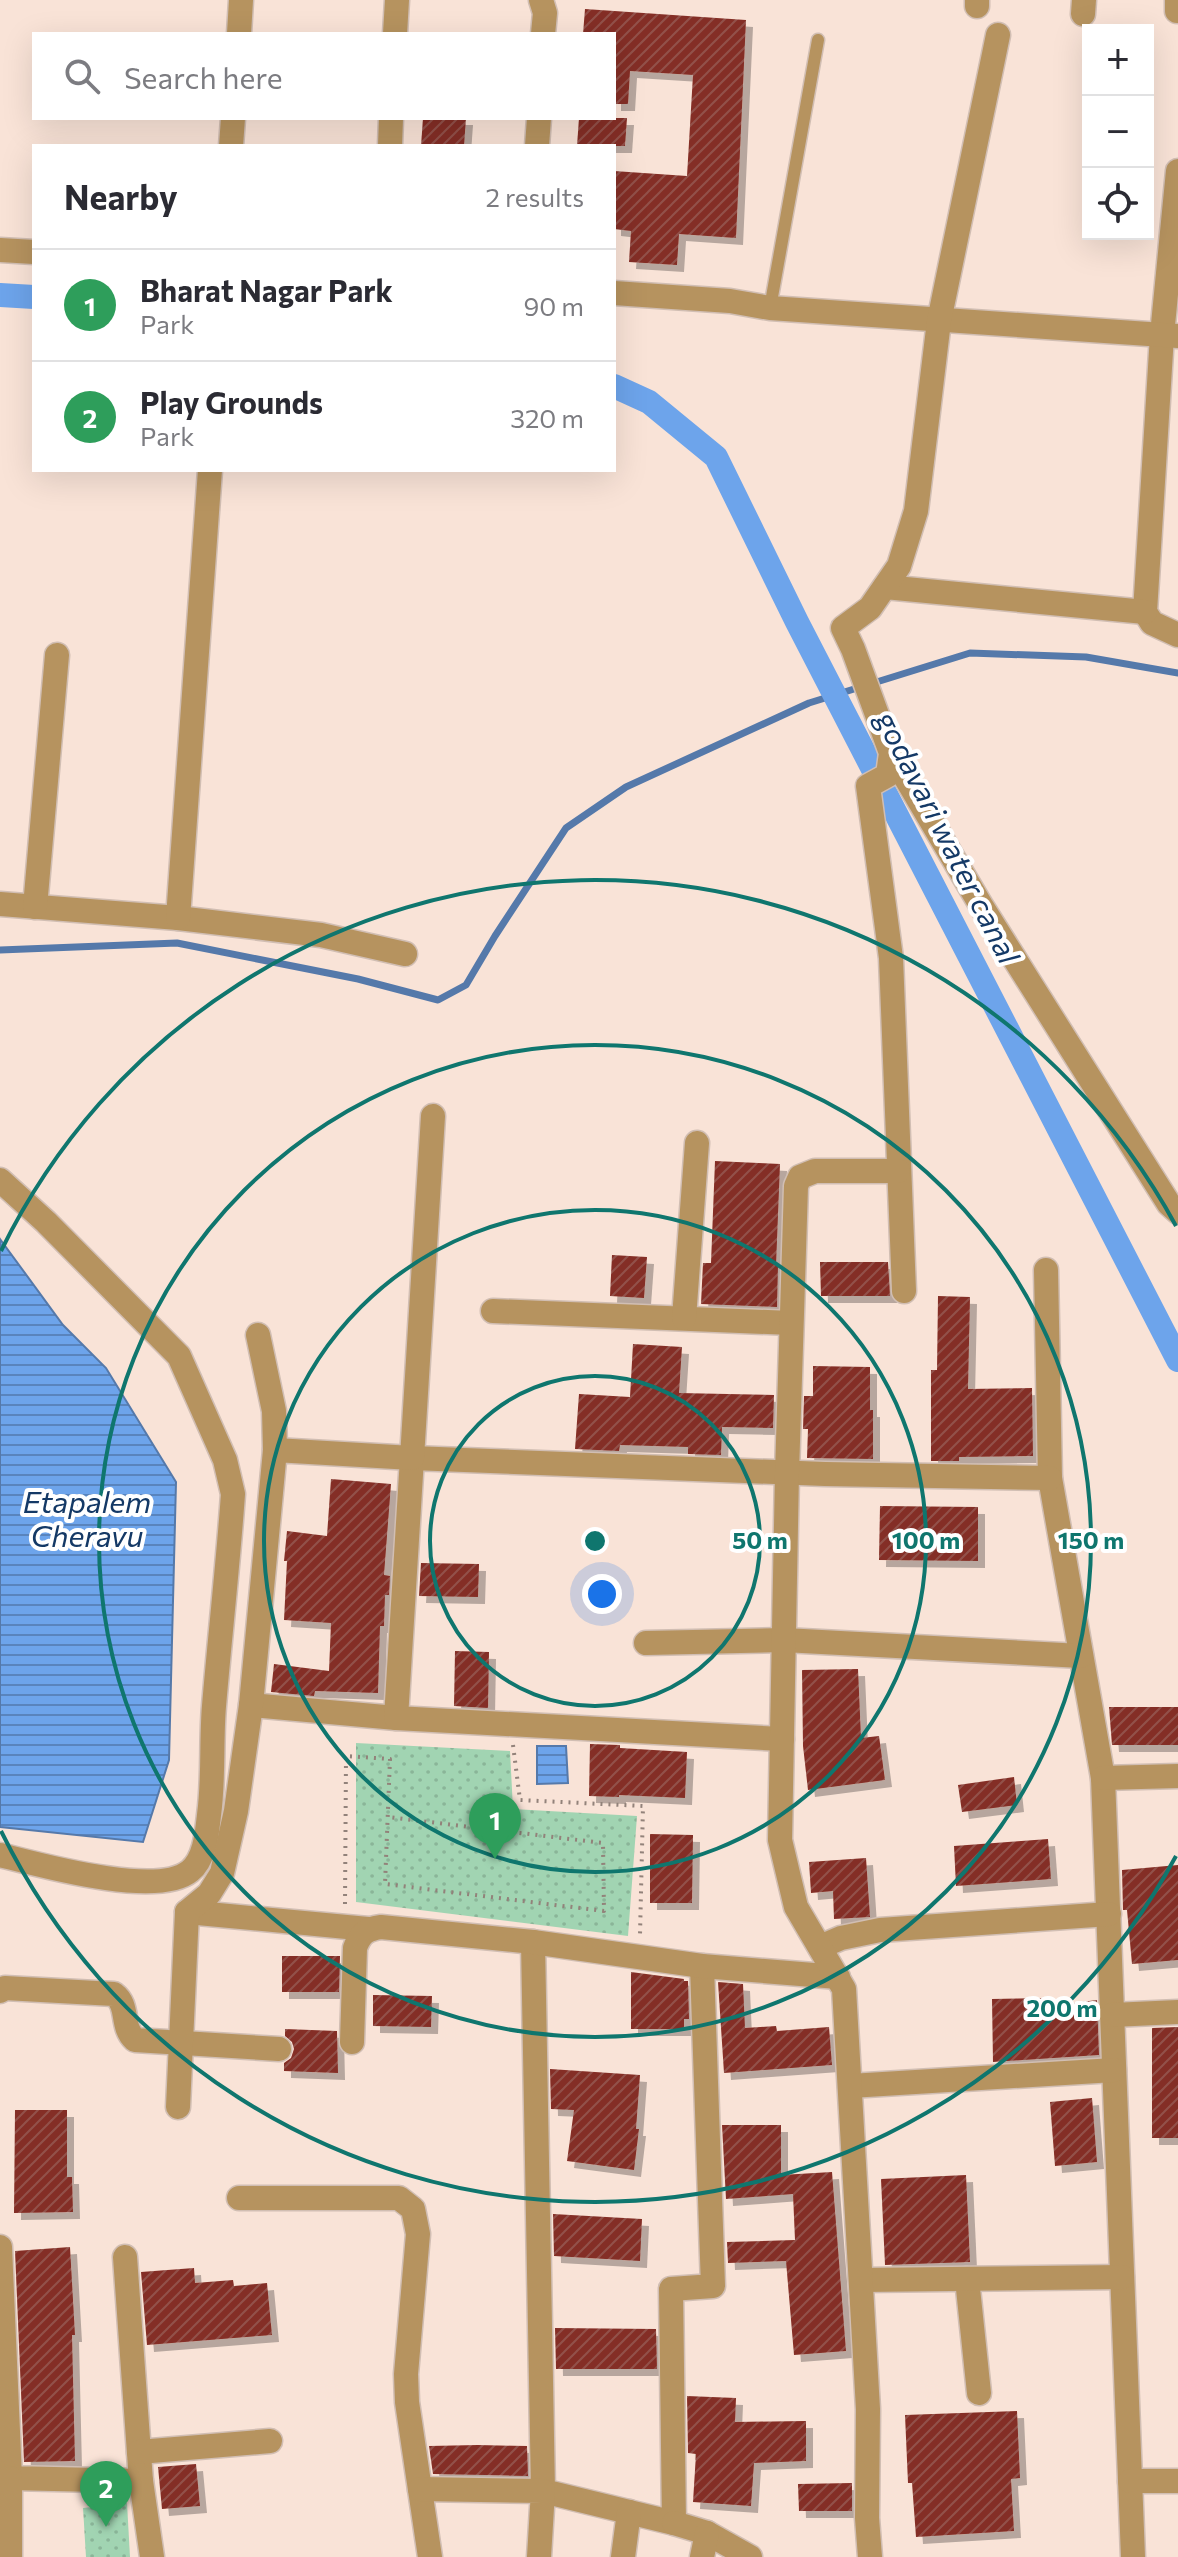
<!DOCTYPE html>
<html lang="en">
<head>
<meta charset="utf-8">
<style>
	:root { --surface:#fff; --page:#f2f2f3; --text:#2b2b33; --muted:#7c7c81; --line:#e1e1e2; --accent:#db2777 }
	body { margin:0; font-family:Commissioner,sans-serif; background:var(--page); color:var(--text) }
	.controls { position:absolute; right:24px; top:24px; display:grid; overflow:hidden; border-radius:0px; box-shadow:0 8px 32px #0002 }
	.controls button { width:72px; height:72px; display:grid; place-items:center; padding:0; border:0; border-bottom:2px solid var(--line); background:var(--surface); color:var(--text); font:40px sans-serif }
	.you { position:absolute; left:602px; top:1594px; width:28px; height:28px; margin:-20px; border:6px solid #fff; border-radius:50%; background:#1a73e8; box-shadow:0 0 0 12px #1a73e833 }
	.badge { display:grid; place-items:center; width:52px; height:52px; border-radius:50%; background:var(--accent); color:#fff; font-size:26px; font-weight:700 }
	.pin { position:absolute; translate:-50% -66px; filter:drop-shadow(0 2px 4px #0008) }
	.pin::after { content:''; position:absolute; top:42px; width:28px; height:24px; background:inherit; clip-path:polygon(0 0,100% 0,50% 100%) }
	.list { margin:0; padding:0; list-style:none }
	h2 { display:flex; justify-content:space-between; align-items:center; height:104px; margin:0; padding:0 32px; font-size:34px }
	h2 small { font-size:26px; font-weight:400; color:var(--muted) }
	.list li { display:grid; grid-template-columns:52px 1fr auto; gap:24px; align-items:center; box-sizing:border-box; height:112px; padding:0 32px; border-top:2px solid var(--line) }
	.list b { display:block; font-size:30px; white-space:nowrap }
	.list p { margin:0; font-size:26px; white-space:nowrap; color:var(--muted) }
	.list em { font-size:26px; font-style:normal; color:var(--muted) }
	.icon { flex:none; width:44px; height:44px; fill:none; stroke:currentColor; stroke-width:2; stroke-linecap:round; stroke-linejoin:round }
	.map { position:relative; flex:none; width:1178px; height:2557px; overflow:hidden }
	.search { position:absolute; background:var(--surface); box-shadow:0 8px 32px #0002; left:32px; top:32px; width:584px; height:88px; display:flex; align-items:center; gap:20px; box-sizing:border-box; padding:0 28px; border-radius:0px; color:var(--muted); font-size:30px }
	.panel { position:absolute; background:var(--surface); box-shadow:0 8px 32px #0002; left:32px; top:144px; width:584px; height:328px; border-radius:0px }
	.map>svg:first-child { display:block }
</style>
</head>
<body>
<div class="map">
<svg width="1178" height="2557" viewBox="0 0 1178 2557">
	<defs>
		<pattern id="park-dots" width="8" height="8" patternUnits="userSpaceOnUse" patternTransform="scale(2)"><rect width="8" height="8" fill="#a1d4b2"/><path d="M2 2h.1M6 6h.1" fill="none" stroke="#8ab598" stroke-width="1.8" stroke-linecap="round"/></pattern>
		<pattern id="water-rules" width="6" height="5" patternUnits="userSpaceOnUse" patternTransform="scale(2)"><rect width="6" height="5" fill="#6da4eb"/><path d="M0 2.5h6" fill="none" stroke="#5984bd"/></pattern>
		<pattern id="building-hatch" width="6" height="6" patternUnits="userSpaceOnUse" patternTransform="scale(2)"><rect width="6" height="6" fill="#842e25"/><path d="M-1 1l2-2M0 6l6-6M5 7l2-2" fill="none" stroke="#92514a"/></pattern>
		<filter id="shadow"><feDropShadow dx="7" dy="7" stdDeviation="0" flood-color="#0004"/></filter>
	</defs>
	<rect width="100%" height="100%" fill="#f9e3d7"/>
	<g fill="url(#park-dots)">
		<path d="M356,1743L510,1751L513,1809L637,1816L628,1936L356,1902Z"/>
		<path d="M127,2503L130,2557H86L83,2508Z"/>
	</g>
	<g fill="url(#water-rules)" stroke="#5579aa" stroke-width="2">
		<path d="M0,1239L63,1325L106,1368L176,1482L169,1760L143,1842L0,1827Z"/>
		<path d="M537,1746H566L568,1783L537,1784Z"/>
	</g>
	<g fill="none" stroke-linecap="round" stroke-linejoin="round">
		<path stroke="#5579aa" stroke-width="7" d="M0,950L177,943L358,979L438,1000L466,985L495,936L566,828L626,787L809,703L970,653L1086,657L1178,673"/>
		<g stroke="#6da4eb" stroke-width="24">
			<path d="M0,295L34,297"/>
			<path d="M614,386L649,402L716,457L797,622L1178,1360"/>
		</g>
	</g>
	<g fill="url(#building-hatch)" filter="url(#shadow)">
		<path d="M585,9L746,20L736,238L679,234L677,265L629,262L631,231L614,229V171L687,176L693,75L630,71L628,104H614V34H583Z"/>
		<path d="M423,118H466L464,146H421Z"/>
		<path d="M579,118H627L625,146H577Z"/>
		<path d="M715,1161L780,1164L776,1266H778L777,1307L701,1304L703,1263H711Z"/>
		<path d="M612,1255L647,1257L644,1298L610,1296Z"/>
		<path d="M820,1262H888L890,1296H821Z"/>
		<path d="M938,1296L970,1297L968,1389L1032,1388L1033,1456L959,1457V1461H931V1370H937Z"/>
		<path d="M633,1344L682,1347L679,1393L774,1395L773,1428L722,1427L721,1455L688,1454V1447L620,1445L619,1451L575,1449L579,1394L630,1397Z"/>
		<path d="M813,1366L870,1367V1410H873V1459L807,1458L808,1429H803L804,1396H813Z"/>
		<path d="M331,1479L391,1484L384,1575L390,1576L389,1595H385L384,1626H380L378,1693L315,1691L314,1696L271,1692L274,1664L329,1671L331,1623L284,1620L287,1561H284L287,1531L327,1536Z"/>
		<path d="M880,1506L978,1507V1561L879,1560Z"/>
		<path d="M421,1563L479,1564L478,1597L419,1596Z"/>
		<path d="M455,1651L489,1652L488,1708L454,1706Z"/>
		<path d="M858,1669L861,1738L879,1736L885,1780L808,1790L803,1746L802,1670Z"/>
		<path d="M1109,1707H1178V1745H1112Z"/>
		<path d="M590,1744L620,1745V1748L687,1752L685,1798L619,1795V1797L589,1796Z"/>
		<path d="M1014,1777L1017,1805L962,1812L958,1785Z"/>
		<path d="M650,1834L693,1835L692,1903H650Z"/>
		<path d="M1048,1839L1051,1879L956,1886L954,1846Z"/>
		<path d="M866,1858L870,1917L834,1919L833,1891L811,1893L809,1862Z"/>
		<path d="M1178,1865V1960L1132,1964L1127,1910H1123L1122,1870Z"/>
		<path d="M282,1956H340L339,1992H282Z"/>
		<path d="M631,1972L684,1979V1981H688L689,2019H684V2029H631Z"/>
		<path d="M718,1982L743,1984L745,2028L776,2026L777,2031L829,2027L832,2065L724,2073Z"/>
		<path d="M373,1995L432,1996L431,2027L373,2026Z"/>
		<path d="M1042,1998V2007L1097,2000L1099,2055L993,2062L992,1999Z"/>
		<path d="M1178,2027V2138H1152V2028Z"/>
		<path d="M285,2029L337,2031L338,2073L284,2071V2063L291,2058L294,2049L292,2042L285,2036Z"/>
		<path d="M550,2069L640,2075L636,2129H639L634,2170L567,2161L574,2110L551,2109Z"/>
		<path d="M1092,2098L1097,2162L1055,2166L1050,2102Z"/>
		<path d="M15,2110H67V2177H72L73,2212L14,2213Z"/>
		<path d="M722,2125H781V2175L832,2172L846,2351L794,2355L786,2261L728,2263L727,2242L795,2240L793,2194L726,2199Z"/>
		<path d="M966,2175L970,2262L885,2265L881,2179Z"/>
		<path d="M553,2214L642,2219L640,2261L554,2256Z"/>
		<path d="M70,2247L75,2335H72L75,2461L24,2462L15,2251Z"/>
		<path d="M194,2268L195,2283L233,2280L234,2286L267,2283L272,2335L147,2345L141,2272Z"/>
		<path d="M555,2328L656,2329L657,2369H556Z"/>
		<path d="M687,2396L736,2398L735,2422L806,2421V2461L754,2463L751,2506L693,2502L696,2454L688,2453Z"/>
		<path d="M1017,2411L1020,2478L1011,2479L1014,2531L916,2537L912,2483H908L905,2415Z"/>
		<path d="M478,2445L527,2446L528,2476L433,2474L429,2446Z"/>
		<path d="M196,2464L200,2506L162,2509L158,2467Z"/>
		<path d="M852,2483V2511H799L798,2484Z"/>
	</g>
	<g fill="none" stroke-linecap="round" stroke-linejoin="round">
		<defs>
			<path id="lane" d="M770,308L818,40"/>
			<g id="street">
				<path d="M541,0L545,13L543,34"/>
				<path d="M977,6V0"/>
				<path d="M1177,11V0"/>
				<path d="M1083,14L1084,0"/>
				<path d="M239,34L241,0"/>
				<path d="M395,34L397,0"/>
				<path d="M231,146L233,118"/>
				<path d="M390,146L391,118"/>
				<path d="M537,146L539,118"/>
				<path d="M1178,171L1162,335L1145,612L1152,623L1178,635"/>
				<path d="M0,250L34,252"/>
				<path d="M614,293L730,301L770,308L1178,336"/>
				<path d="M885,587L1145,612"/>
				<path d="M891,753L982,907L1169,1204L1178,1212"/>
				<path d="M0,904L178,918L321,935L405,954"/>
				<path d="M35,907L57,655"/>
				<path d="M178,918L210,470"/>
				<path d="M0,1180L46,1222L179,1356L225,1460L233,1494C228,1565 220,1635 214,1706C211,1742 214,1779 209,1815C207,1833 205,1859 190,1871C157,1898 40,1865 0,1855"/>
				<path d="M1046,1270L1050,1478L1103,1778L1133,2557"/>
				<path d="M904,1291L891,958L868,786L888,775L891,753L853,649L843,628L870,608L899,566L916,511L939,321L998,35"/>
				<path d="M493,1311L791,1323"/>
				<path d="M684,1318L697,1143"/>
				<path d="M258,1335L274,1411L275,1450"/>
				<path d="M646,1643L784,1640L1081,1656"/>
				<path d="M251,1705L396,1718"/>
				<path d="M782,1739L396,1718L412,1458L825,1474L1050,1478"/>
				<path d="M1103,1778L1178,1776"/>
				<path d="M187,1912L368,1929"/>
				<path d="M533,1942L543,2491L674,2523L671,2289L713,2286L702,1966"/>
				<path d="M820,1947L841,1938L880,1930L1109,1914"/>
				<path d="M0,1991L5,1988L114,1994C130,2006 120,2026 135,2040L279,2049"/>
				<path d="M1112,2015L1178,2012"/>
				<path d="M352,2042L355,1948C360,1934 366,1929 381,1927L533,1942L702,1966L838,1977"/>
				<path d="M850,2086L1114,2070"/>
				<path d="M178,2107L187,1912L209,1894L222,1873L236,1811L251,1705L275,1450L412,1458L433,1116"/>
				<path d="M239,2198H399L413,2209L418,2234L406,2374L407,2402L430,2557"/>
				<path d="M0,2247L10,2478L141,2481"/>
				<path d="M125,2257L141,2481L152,2557"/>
				<path d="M967,2279L979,2393"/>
				<path d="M861,2280L1122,2277"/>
				<path d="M139,2452L270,2441"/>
				<path d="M0,2478H10V2557"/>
				<path d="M1130,2481H1178"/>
				<path d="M420,2489L543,2491L539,2557"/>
				<path d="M674,2523L707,2533L750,2557"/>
				<path d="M623,2557L629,2512"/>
				<path d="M702,2557L707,2533"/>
				<path d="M870,2557L867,2518L868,2409L844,1989L796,1907L780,1840L787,1473L796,1186L800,1177L815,1171H898"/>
			</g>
		</defs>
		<use href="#lane" stroke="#d1beb3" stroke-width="15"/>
		<use href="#street" stroke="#d1beb3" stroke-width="27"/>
		<g stroke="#92827a" stroke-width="4" stroke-dasharray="2 6" stroke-linecap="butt">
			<path d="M513,1745L520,1800L643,1806L640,1935"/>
			<path d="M345,1904L346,1756L390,1759L385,1884L604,1911L603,1843L388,1817"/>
		</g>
		<use href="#lane" stroke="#b6935f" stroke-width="12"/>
		<use href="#street" stroke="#b6935f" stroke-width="24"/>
	</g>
	<g fill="none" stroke="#0f766e" stroke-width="4">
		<circle cx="595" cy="1541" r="165"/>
		<circle cx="595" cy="1541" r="331"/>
		<circle cx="595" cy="1541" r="496"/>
		<path d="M1176 1856A661 661 0 0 1 1 1831M1 1251A661 661 0 0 1 1176 1226"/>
	</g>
	<g text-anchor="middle" stroke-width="8" stroke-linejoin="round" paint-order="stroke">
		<g font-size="30" font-style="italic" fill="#143966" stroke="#fff">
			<text transform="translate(947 838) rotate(63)" y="10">godavari water canal</text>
			<text x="87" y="1513">Etapalem<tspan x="87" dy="34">Cheravu</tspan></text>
		</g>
	</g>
	<circle cx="595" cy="1541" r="12" fill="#0f766e" stroke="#fff" stroke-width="4"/>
	<g font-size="24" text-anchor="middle" font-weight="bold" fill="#0f766e" stroke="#fff" stroke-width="8" stroke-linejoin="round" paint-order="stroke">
		<text x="760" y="1549">50 m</text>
		<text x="926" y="1549">100 m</text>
		<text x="1091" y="1549">150 m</text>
		<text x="1062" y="2017">200 m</text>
	</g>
</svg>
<div class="controls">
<button>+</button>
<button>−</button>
<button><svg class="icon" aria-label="locate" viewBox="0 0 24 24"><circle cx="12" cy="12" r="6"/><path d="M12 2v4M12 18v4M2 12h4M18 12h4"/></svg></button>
</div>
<div class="you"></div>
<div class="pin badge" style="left:495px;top:1859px;background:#2e9e5b">1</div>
<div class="pin badge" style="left:106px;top:2527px;background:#2e9e5b">2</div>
<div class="search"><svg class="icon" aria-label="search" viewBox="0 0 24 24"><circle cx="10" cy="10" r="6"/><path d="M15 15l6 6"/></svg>Search here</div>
<section class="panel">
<h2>Nearby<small>2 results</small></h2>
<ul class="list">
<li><span class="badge" style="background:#2e9e5b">1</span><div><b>Bharat Nagar Park</b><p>Park</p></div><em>90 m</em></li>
<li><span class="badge" style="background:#2e9e5b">2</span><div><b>Play Grounds</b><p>Park</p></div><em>320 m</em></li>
</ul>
</section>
</div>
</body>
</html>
